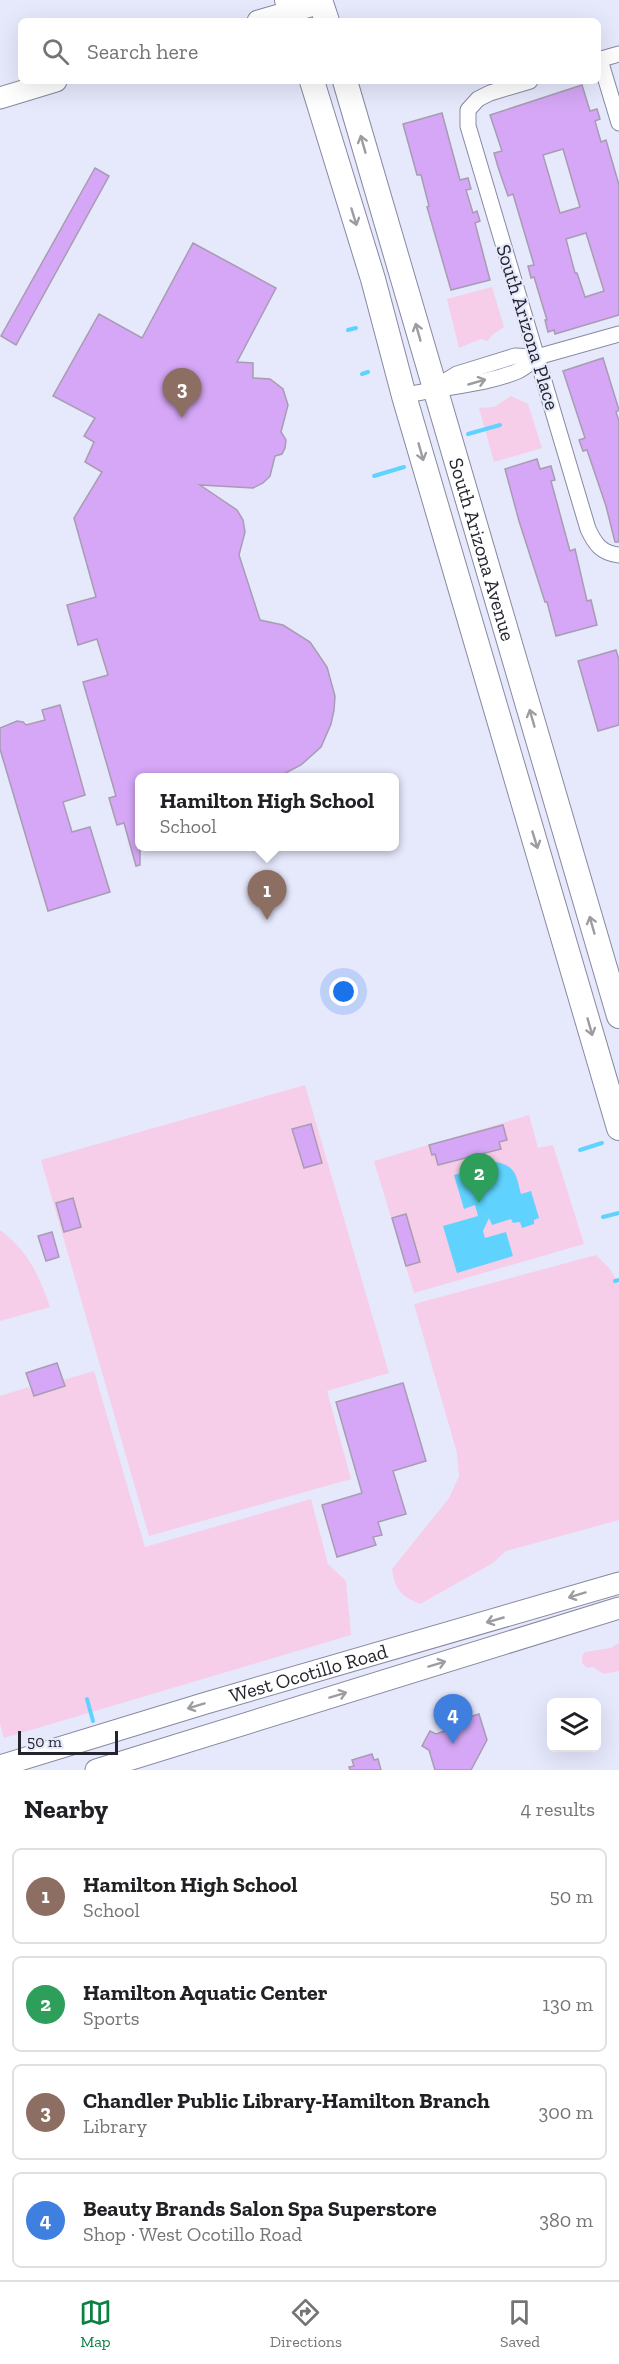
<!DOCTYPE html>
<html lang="en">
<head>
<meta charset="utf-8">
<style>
	:root { --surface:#fff; --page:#f2f2f2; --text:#202124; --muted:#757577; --line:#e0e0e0; --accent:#0b8043 }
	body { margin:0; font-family:"Zilla Slab",serif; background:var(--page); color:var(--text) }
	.controls { position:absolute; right:18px; bottom:18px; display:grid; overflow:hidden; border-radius:9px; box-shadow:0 6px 24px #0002 }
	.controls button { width:54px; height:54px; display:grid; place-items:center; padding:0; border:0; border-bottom:2px solid var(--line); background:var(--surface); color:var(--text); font:30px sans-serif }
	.scale { position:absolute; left:18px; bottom:15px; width:100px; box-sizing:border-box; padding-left:6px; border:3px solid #24242e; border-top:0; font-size:16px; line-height:21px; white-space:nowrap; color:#24242e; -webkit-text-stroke:4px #e6e8fc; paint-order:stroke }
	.you { position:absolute; left:344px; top:992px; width:21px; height:21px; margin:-15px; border:4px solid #fff; border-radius:50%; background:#1a73e8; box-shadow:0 0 0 9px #1a73e833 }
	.badge { display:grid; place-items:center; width:39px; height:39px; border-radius:50%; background:var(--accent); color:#fff; font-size:20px; font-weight:700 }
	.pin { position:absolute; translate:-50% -50px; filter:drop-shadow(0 2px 3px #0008) }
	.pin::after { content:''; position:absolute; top:32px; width:21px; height:18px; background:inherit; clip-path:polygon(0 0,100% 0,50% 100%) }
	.popup { position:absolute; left:135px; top:773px; width:264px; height:78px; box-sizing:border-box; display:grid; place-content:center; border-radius:9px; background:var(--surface); filter:drop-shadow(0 2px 4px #0005); font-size:20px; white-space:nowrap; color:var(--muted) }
	.popup b { font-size:22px; color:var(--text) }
	.popup::after { content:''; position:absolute; left:50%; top:100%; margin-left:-12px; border:12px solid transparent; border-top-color:var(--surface) }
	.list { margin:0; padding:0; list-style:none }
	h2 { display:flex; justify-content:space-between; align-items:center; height:78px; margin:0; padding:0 24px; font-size:26px }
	h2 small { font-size:20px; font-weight:400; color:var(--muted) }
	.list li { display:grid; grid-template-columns:39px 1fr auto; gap:18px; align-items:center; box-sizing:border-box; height:96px; margin:0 12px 12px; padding:0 12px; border:2px solid var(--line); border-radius:9px }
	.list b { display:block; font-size:22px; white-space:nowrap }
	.list p { margin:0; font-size:20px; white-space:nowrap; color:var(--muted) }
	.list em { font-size:20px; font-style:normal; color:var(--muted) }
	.icon { flex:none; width:33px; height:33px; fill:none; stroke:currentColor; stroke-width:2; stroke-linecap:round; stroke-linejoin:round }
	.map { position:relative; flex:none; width:619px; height:1770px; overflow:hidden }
	.search { position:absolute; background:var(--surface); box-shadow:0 6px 24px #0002; left:18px; right:18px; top:18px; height:66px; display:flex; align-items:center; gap:15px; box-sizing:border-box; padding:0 21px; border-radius:9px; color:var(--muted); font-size:22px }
	.sheet { height:510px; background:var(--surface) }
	nav { display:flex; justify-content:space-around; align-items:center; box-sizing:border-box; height:84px; border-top:2px solid var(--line); background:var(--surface); font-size:16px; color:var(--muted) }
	nav a { display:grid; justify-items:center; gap:3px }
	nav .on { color:var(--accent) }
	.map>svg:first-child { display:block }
</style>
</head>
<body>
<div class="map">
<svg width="619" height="1770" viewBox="0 0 619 1770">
	<rect width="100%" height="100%" fill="#e6e8fc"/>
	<g fill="#f7cee9">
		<path d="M492,287L504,327L492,335L488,341L481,339L459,348L447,299Z"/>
		<path d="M511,396L528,404L542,448L494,462L479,408L494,407Z"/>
		<path d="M305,1085L389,1373L327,1391L351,1479L149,1536L41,1160Z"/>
		<path d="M529,1115L538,1148L553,1145L584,1244L414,1293L374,1161Z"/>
		<path d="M0,1230C28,1251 39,1275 50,1307L0,1321Z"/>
		<path d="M596,1255L610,1269L619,1284V1520L506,1551L493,1563L420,1604C401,1596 395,1590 392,1569L449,1498L459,1476L457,1453L414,1304Z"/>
		<path d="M94,1371L145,1547L311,1499L328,1564L346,1581L351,1635L4,1738L0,1724V1396L29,1387L30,1390Z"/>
		<path d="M619,1643V1671L604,1674L593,1667L587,1668L582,1663V1656L585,1652L611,1648Z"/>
	</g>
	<path fill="#5fd3fe" d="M497,1162C517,1167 516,1176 521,1194L531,1191L539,1218L534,1220V1224L522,1228L520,1222L513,1223L511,1219L492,1225L489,1218L483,1231L485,1238L506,1232L513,1256L457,1273L443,1226L478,1216L475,1205L464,1209L454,1175Z"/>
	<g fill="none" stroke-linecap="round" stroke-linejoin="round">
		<g stroke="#5fd3fe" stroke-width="4">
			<path d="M348,330L356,328"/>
			<path d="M362,374L368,372"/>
			<path d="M468,434L500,425"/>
			<path d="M374,476L404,467"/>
			<path d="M580,1150L602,1143"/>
			<path d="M603,1217L619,1213"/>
			<path d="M615,1281L619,1280"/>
			<path d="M87,1699L93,1721"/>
		</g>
	</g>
	<g fill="#d5a7f6" stroke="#a89cb2" stroke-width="1.5" fill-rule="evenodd">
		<path d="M582,85L590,111L597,109L600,119L595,121L601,142L606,140L619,185V315L555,334L554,330L548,332L545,320H547L534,277L531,278L528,266L534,265L513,194L508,196L498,167L494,153L502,151L490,115ZM563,149L580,207L560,213L543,155ZM586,233L604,291L585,297L577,273H575L566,239Z"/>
		<path d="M442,113L460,180L468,178L471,189L466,190L473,213L477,211L480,221L475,223L490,280L451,290L427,207L429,206L421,175H417L403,124Z"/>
		<path d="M95,168L109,176L16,345L1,336Z"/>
		<path d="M193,243L276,288L237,362L253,363V378L270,379L283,389L288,405L281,432L286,440L285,448L282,454L275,456L270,476L263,483L253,488L200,485L237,510L243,520L245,532L239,555L260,620L283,625L310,642L327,667L335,696L334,710L331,724L321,747L301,765L278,777H140V865L136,866L124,823L117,825L109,798L116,796L83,682L108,675L97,639L78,645L67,605L96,597L74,518L102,472L85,462L94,442L84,436L95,418L53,396L99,314L142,338Z"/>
		<path d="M603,358L619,410L616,412L619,421V542H615L606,506L587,450L583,451L579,440L585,438L563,371Z"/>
		<path d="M537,459L540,469L551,466L555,480L551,481L570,551L575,549L587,601L591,600L597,625L556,636L547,602H545L519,521L505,469Z"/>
		<path d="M616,650L619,660V725L598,731L578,661Z"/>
		<path d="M60,705L85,795L63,802L72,832L90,827L110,892L48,911L0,749V728L17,721L23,722L26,725L45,720L42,710Z"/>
		<path d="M311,1124L322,1163L304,1168L292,1129Z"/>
		<path d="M503,1125L507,1140L499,1142L501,1149L438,1165L435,1154L432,1155L429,1145Z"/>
		<path d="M73,1198L81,1227L64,1232L56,1203Z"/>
		<path d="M406,1214L420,1262L406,1266L392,1218Z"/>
		<path d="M52,1232L59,1257L46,1261L38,1236Z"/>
		<path d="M57,1363L65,1386L34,1396L26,1373Z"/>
		<path d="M403,1383L426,1461L393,1471L406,1514L378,1522L382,1535L373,1537L376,1545L337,1557L322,1505L362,1493L336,1402Z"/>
		<path d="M479,1714L487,1740L471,1770H435L429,1750L422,1746L430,1731L436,1734L456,1727L454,1722Z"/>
		<path d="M372,1754L374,1760L378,1759L381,1770H350L349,1767L354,1766L352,1760Z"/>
	</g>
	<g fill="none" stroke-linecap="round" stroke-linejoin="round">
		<defs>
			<g id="street">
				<path d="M598,60L619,54"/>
				<path d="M600,60L619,123"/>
				<path d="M530,81L490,93L478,99L468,110V126L588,529C595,544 601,553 619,555"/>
				<path d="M434,388L457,374L515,356L537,357L619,334"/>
				<path d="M404,396C442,386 482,386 518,371C525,368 531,362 537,357"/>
			</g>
			<g id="secondary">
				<path d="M258,21L321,3"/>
				<path d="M0,98L56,81"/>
				<path id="s1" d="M0,1766L206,1703L619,1583"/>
				<path d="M96,1770L619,1608"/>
			</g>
			<g id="primary">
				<path d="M287,0L294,21"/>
				<path d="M320,0L327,21"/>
				<path d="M312,81L373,279L404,396L619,1128"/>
				<path id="s2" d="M345,81L619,1016"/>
			</g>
		</defs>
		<use href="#street" stroke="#8789a0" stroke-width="17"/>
		<use href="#secondary" stroke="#8789a0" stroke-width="23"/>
		<use href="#primary" stroke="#8789a0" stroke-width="26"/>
		<use href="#street" stroke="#fff" stroke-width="15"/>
		<use href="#secondary" stroke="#fff" stroke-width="21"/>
		<use href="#primary" stroke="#fff" stroke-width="24"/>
	</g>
	<defs><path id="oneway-shaft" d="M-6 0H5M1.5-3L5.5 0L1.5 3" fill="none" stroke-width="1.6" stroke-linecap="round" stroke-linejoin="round" transform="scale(1.5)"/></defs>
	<g stroke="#9c9ca1">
		<use href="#oneway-shaft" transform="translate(363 144) rotate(-106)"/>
		<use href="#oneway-shaft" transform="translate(354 217) rotate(73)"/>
		<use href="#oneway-shaft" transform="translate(418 332) rotate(-106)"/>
		<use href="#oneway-shaft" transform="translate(477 382) rotate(-16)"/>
		<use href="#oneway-shaft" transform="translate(421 452) rotate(74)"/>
		<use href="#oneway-shaft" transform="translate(532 718) rotate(-106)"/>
		<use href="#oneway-shaft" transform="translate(535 840) rotate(73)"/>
		<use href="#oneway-shaft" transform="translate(592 925) rotate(-106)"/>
		<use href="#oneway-shaft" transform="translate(590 1027) rotate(74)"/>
		<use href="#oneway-shaft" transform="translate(577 1595) rotate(163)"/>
		<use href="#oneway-shaft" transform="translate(495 1620) rotate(164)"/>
		<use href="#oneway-shaft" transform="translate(437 1664) rotate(-17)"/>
		<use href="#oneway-shaft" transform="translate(338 1695) rotate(-17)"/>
		<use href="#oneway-shaft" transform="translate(196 1706) rotate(163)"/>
	</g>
	<g text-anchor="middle" stroke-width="4.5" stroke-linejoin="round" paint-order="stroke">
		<g font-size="20" fill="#24242e" stroke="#e6e8fc">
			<text transform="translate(528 327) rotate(73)" y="7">South Arizona Place</text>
			<text dy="7" stroke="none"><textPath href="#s2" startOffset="488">South Arizona Avenue</textPath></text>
			<text dy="7" stroke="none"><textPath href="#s1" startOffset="322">West Ocotillo Road</textPath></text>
		</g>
	</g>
</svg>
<div class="controls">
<button><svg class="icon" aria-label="layers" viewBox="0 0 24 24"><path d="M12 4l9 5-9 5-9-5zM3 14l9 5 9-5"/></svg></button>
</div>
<div class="scale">50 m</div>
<div class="you"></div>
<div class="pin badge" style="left:267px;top:920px;background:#8d6e63">1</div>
<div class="popup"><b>Hamilton High School</b>School</div>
<div class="pin badge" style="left:479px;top:1203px;background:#2e9e5b">2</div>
<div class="pin badge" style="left:182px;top:418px;background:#8d6e63">3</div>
<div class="pin badge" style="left:453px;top:1744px;background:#3f7fe0">4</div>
<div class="search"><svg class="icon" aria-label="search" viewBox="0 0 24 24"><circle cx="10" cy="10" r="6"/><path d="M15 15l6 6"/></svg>Search here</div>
</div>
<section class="sheet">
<h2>Nearby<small>4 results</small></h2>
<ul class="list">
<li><span class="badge" style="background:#8d6e63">1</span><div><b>Hamilton High School</b><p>School</p></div><em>50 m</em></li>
<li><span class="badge" style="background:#2e9e5b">2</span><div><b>Hamilton Aquatic Center</b><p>Sports</p></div><em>130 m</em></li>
<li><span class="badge" style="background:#8d6e63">3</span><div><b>Chandler Public Library-Hamilton Branch</b><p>Library</p></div><em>300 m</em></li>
<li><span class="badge" style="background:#3f7fe0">4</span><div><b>Beauty Brands Salon Spa Superstore</b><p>Shop · West Ocotillo Road</p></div><em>380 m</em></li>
</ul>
</section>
<nav>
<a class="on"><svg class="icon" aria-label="map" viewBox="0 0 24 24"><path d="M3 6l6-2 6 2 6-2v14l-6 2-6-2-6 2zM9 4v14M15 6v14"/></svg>Map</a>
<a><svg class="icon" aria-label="directions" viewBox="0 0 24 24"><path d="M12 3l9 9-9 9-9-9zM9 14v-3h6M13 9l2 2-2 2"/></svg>Directions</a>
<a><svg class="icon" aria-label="saved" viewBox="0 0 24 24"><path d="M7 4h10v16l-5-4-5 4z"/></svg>Saved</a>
</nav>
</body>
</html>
